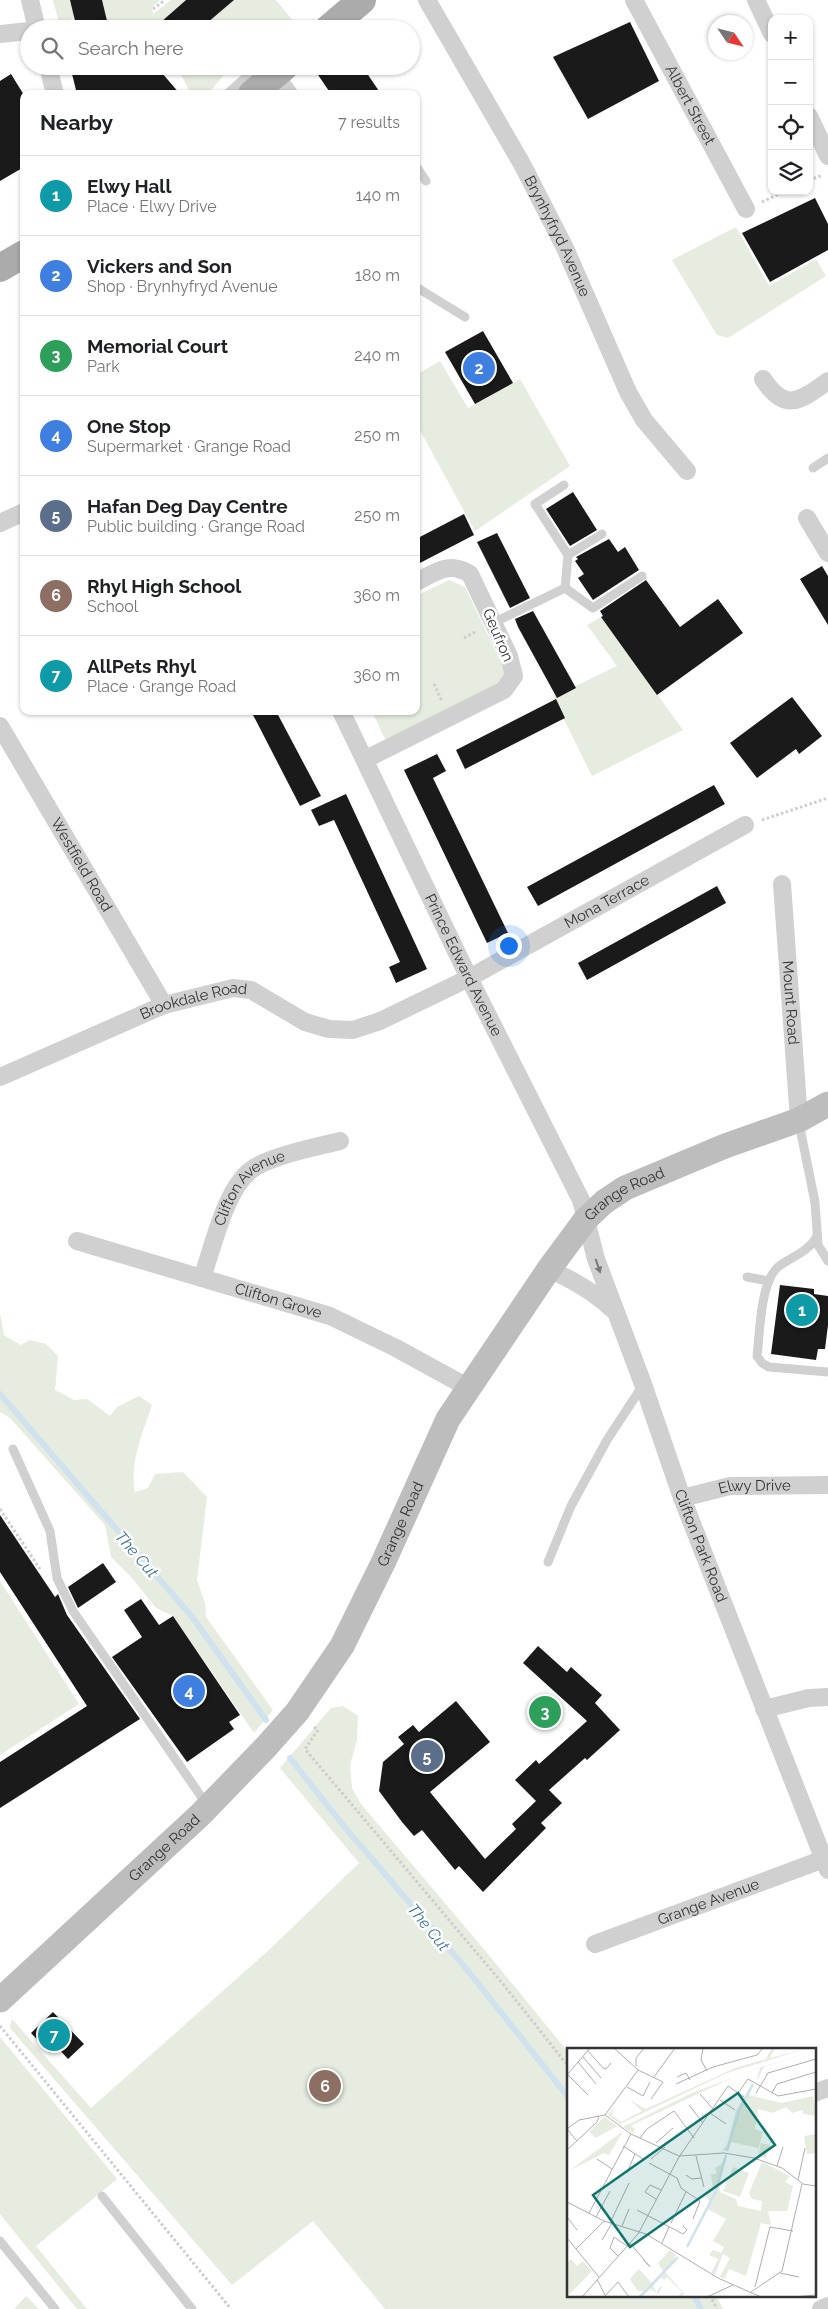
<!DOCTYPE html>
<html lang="en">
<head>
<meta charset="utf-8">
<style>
	:root { --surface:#fff; --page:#f6f6f6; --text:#202124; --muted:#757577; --line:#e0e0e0; --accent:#1a73e8 }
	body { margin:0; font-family:Raleway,sans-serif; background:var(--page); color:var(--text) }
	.controls { position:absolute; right:15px; top:15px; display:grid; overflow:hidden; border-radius:10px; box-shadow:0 1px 4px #0004 }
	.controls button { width:45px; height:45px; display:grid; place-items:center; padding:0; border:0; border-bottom:1px solid var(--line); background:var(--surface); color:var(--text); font:25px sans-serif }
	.compass { position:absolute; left:708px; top:15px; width:45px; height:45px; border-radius:50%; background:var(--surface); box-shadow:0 1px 4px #0004; rotate:125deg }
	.you { position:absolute; left:508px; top:945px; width:18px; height:18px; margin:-12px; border:4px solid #fff; border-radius:50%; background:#1a73e8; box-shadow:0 0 0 8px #1a73e833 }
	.badge { display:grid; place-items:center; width:32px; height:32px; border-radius:50%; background:var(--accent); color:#fff; font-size:16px; font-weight:700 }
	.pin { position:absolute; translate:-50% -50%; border:2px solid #fff; box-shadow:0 1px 5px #0006 }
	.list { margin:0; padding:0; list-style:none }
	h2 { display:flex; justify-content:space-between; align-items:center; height:65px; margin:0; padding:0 20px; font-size:21px }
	h2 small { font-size:16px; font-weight:400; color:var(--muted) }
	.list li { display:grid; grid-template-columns:32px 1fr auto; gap:15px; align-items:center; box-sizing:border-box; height:80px; padding:0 20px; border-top:1px solid var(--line) }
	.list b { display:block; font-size:19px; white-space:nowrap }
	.list p { margin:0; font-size:16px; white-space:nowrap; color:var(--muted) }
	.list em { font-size:16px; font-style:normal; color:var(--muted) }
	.icon { flex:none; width:28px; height:28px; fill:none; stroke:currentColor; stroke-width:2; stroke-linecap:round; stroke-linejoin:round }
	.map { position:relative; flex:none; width:828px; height:2309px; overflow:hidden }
	.search { position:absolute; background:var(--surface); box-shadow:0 1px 4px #0004; left:20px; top:20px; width:400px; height:55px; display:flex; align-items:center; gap:12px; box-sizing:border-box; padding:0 18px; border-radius:28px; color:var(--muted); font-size:19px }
	.panel { position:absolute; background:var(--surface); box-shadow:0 1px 4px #0004; left:20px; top:90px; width:400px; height:625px; border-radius:10px }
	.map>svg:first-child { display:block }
</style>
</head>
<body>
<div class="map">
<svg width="828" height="2309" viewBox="0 0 828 2309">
	<rect width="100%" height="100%" fill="#fff"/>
	<g fill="#e6ecdf">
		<path d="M53,0H70L75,18L59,23Z"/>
		<path d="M102,0H160L152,7L153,14L171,0H186L157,25L160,29L157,25L147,29H109Z"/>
		<path d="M234,0H276L294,22L283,29H200Z"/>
		<path d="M177,66H226L229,69L208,94H191Z"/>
		<path d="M736,227L769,286L816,259L826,276L728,338L717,335L672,260Z"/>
		<path d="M440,361L468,408L520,379L570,466L475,531L416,423V375Z"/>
		<path d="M449,580L465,587L506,673L497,686L386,741L372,711H416V596Z"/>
		<path d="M601,617L683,730L592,776L553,697L617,666L587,625Z"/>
		<path d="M0,1314L4,1335L21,1345L30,1340L46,1344L58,1356L55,1390L74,1400L87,1399L110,1416L117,1407L139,1396L152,1405C143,1432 129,1463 135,1492L148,1488L155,1474L183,1472L207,1497L197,1580L205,1603L206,1617L273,1710L254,1733L173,1616L156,1608L133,1579L111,1557L105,1525L10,1418L0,1412Z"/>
		<path d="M0,1581L79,1704L0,1755Z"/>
		<path d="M343,1706L358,1716L357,1740L350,1765L352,1788L361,1804L488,1954L568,2052V2295H716L723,2309H385L313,2221L232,2285L10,2028L12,2019L91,2108L269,1950L359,1863L280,1768L331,1708Z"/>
		<path d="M0,2037L117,2179L36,2246L87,2309H77L0,2214Z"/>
		<path d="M26,2296L39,2309H14Z"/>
	</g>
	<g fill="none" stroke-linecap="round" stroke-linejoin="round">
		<g stroke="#cfe2ee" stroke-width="6">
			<path d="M0,1394L193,1618L266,1720"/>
			<path d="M290,1758L343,1825L469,1972L568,2097"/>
			<path d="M694,2295L701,2309"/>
		</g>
	</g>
	<g fill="#1a1a1a">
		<path d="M70,0H102L109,29H77Z"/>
		<path d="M186,0H234L200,29H153Z"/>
		<path d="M630,22L659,81L588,119L553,57Z"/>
		<path d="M70,66H156L180,94H77Z"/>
		<path d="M312,66H362L381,94H331Z"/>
		<path d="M11,74L24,95V167L0,181V81Z"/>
		<path d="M815,198L828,224V250L770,282L742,233Z"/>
		<path d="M483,331L513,383L475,404L445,352Z"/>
		<path d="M573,492L597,530L570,546L546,509Z"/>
		<path d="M464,514L474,535L416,565V539Z"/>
		<path d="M497,533L530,598L510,608L477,542Z"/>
		<path d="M609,539L618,552L625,547L639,570L593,600L578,578L584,574L575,561L578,559L576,557Z"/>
		<path d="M822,566L828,576V625L800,579Z"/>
		<path d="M646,580L680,627L718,599L743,633L657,695L601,617L603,616L600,611Z"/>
		<path d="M533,611L576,688L557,698L518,627L515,619Z"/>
		<path d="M792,697L822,736L799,754L796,749L757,778L730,743Z"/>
		<path d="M556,699L565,718L465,769L456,750Z"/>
		<path d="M251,711H276L321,796L300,806Z"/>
		<path d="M437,754L446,771L433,778L508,933L487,943L404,770Z"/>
		<path d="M714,785L725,804L538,906L527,887Z"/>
		<path d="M346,794L427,969L396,983L389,967L400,962L334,820L319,826L311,810Z"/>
		<path d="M717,886L726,903L587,980L578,963Z"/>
		<path d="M780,1285L814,1289V1294L828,1296V1325L825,1349H818L816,1360L771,1354Z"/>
		<path d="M0,1515L55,1597L58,1594L67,1615L140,1719L0,1808V1762L87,1706L0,1572Z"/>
		<path d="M103,1563L116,1582L78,1608L68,1587Z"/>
		<path d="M141,1599L159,1625L173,1616L240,1715L229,1722L234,1729L187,1762L112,1657L142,1637L124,1610Z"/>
		<path d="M538,1646L567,1672L571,1667L602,1695L595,1703L620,1730L587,1760L585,1758L549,1790L562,1803L541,1823L546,1828L483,1892L459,1866L455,1870L422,1830L414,1836L402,1822L379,1791L383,1762L404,1744L398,1737L413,1725L419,1732L456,1701L490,1742L430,1792L485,1859L516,1829L512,1824L536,1801L515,1780L536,1760L539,1764L587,1721L523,1663Z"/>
		<path d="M53,2012L84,2044L68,2059L57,2047L50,2053L31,2033Z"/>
	</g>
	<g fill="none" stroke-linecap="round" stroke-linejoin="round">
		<g stroke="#cdcdcd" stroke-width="3" stroke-dasharray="2.5 2.5" stroke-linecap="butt">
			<path d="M153,9L165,0"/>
			<path d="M809,180L823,175"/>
			<path d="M762,202L785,191"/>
			<path d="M464,638L477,631"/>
			<path d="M434,684L442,701"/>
			<path d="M762,820L828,798"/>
			<path d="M0,1509L40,1569"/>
			<path d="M314,1727L318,1730L305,1749L503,1984L568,2066"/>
			<path d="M0,2026L231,2309"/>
			<path d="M710,2295L717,2309"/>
		</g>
		<g stroke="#d0d0d0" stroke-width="9">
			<path d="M227,94L258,66"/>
			<path d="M416,166L426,181"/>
			<path d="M416,287L465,317"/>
			<path d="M813,468L828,458"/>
			<path d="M564,485L535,504L568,555"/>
			<path d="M565,588L568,555L602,534"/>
			<path d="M493,623L565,588L593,608L642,576"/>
			<path d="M799,1123L815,1202L818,1245L828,1261"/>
			<path d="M817,1236C810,1251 791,1257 778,1267C760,1283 760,1333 757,1356L762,1363L769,1367L828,1372"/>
			<path d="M747,1277L769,1281"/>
			<path d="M13,1449L50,1531L57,1578L73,1611L207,1805"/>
			<path d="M548,1562L571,1506L607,1440L643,1385"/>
			<path d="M102,2196L192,2309"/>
			<path d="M0,2241L55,2309"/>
		</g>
		<g stroke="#d0d0d0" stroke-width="18">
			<path d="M30,0L37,29"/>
			<path id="s1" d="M427,0L522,164L565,248L628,392L644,420L687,471"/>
			<path id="s2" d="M634,0L746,209"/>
			<path d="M756,0L772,34"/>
			<path d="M0,34L29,31"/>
			<path d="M48,66L55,94"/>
			<path d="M275,75L289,94"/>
			<path d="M809,116L828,156"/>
			<path d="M763,379C785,413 800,401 828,381"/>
			<path d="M807,518L828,553"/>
			<path d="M0,523L24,512"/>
			<path id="s3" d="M341,711L469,978L581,1200L596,1259L643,1384L682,1498L828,1870"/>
			<path id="s4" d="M0,726L164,1005"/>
			<path d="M366,759L504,690L514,676L509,656L470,574C448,561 437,572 416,582"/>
			<path id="s5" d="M782,884L799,1120"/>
			<path id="s6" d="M0,1077L164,1005L233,988L251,990L305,1022L329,1029L353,1030L380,1021L469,978L745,825"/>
			<path id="s7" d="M77,1241L330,1316L396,1348L469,1388"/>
			<path d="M549,1269C572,1280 593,1291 612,1309"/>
			<path id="s8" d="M202,1278C213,1247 225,1190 251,1170C269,1156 317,1147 340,1141"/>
			<path id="s9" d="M682,1498L730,1486L828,1485"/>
			<path d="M764,1709L809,1698L828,1697"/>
			<path id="s10" d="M595,1944L824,1859"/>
			<path d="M814,2093L828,2088"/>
			<path d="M821,2309L828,2306"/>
		</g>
		<path stroke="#bdbdbd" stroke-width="25" id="s11" d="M0,2000L200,1815L265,1748L297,1712L342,1646L383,1563L448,1419L549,1269L586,1219L604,1202L625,1188L725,1146L799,1120L828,1104"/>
		<g stroke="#ababab" stroke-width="28">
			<path d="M328,29L362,0"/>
			<path d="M252,94L285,66"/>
			<path d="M0,268L24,254"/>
		</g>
	</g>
	<defs><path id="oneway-solid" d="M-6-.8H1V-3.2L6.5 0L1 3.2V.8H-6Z" transform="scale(1.25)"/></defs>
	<use fill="#7a7a7a" href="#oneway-solid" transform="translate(598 1266) rotate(71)"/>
	<g text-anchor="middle" stroke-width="5" stroke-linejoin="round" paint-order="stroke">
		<g font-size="15" fill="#333" stroke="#fff">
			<text dy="5" stroke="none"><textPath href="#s2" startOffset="119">Albert Street</textPath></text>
			<text dy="5" stroke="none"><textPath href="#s1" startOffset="270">Brynhyfryd Avenue</textPath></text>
			<text transform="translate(498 635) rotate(67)" y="5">Geufron</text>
			<text dy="5" stroke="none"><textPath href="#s4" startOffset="161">Westfield Road</textPath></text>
			<text dy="5" stroke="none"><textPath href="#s6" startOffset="665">Mona Terrace</textPath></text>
			<text dy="5" stroke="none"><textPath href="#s3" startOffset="282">Prince Edward Avenue</textPath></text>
			<text dy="5" stroke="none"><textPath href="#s5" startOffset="119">Mount Road</textPath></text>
			<text dy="5" stroke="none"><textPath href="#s6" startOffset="209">Brookdale Road</textPath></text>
			<text dy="5" stroke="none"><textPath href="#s8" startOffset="106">Clifton Avenue</textPath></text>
			<text dy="5" stroke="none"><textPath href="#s11" startOffset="1034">Grange Road</textPath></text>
			<text dy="5" stroke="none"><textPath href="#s7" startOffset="210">Clifton Grove</textPath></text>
			<text dy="5" stroke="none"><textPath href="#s9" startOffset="74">Elwy Drive</textPath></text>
			<text dy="5" stroke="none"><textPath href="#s11" startOffset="629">Grange Road</textPath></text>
			<text dy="5" stroke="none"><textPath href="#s3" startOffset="911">Clifton Park Road</textPath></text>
			<text dy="5" stroke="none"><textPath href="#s11" startOffset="224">Grange Road</textPath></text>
			<text dy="5" stroke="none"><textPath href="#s10" startOffset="121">Grange Avenue</textPath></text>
		</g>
		<g font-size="16" font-style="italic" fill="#3f7597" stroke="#fff">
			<text transform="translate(137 1554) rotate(49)" y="6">The Cut</text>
			<text transform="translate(429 1927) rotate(51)" y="6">The Cut</text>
		</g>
	</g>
	<g transform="translate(567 2048)">
		<rect width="249" height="249" fill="#fff"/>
		<path d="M205,0H208L203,10L242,0L160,25L53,76L41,67L47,60L45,67L54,74L75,63L63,52L79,61L168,20L199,11ZM249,2L197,19L189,34L193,20L166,28ZM167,29L69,75L64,78L68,81L66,85L56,79L125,45ZM185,35L182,47L215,55L246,48L249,65V68L236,66V62L225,65L219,59L206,65L191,61L188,81L196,84L189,109L191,100L164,94L161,103L155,102L160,97L169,63ZM37,69L50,78L29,90L22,84ZM56,83L42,107L37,105L2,123ZM249,86V105L240,106L237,88ZM206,87L199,110L191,109L194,95L202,97ZM158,106L152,138L153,144L169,151L171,158L194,163L195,153L185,151L182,145L195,114L223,128L218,134L226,138L220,163H201L204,177L194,175L179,228L162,221L157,231L153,228L163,210L156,206L148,227L144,225L151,211L142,207L146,202L154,205L157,199L146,193L159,171L141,161L128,188L143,155L139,148L146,140L144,127L150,125L148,120L155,115ZM166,119L182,125L173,149L156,143ZM103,202L109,207L107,210H111L98,224L117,245L115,249H111L115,244L100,229L97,232L94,229L86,238L90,245L91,241L96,237L91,246L83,241L76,248L71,249L76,243H71L63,232L65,228L72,221L85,235L96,223L91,215ZM4,211L10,218L16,213L25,223L0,249V215Z" fill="#e6ecdf"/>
		<path fill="none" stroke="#cfe2ee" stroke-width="2.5" d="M160,103L172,63L186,36M120,199L149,143L159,107M73,249L111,209"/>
		<path fill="none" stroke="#adadad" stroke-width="1" d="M47,0L71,22L96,34L84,51M136,0L134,12L140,23M21,3L36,20L39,21L44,15M16,9L34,30M11,14L29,36M69,18V10L77,0M0,27L23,0M1,27L21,47M87,29L108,0M110,29L119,25L123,32M109,36L146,19L190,7L196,0M60,39L76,48L83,34M171,45L181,31L211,48L249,41M189,45L201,25L249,11M205,45L210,36L249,24M133,46L146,61M153,52L168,62M122,57L136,75M143,65L159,76M38,67L71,22M0,81L10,93M0,81L12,72L38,67L64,86L112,108L157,105L187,110L215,120L236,136L249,138M73,90L80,81L107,63L127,90M89,95L106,80M56,98L76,111M0,102L30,74L32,68M129,108L137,139M30,111L45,121M84,111L98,99M82,115L110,130L114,140L133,153L126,171M210,118L216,99M60,125L68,106M119,127L125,131L134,130M231,132L238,100M89,151L78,144L83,137L94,142M0,154L37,173L79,186L151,230L194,249M70,162L116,186L120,182L116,178M22,165L64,86M0,169L10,182M29,169L43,143M43,175L62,135M104,175L119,144M55,178L62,161M0,190L32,229M35,192L45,175M63,195L83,219L76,211M95,195L102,179M9,201L37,173M51,208L43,200L47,189L60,198M213,225L232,229M30,231L38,247M188,239L203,179L226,183M184,244L215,223L235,136M38,248L51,234L62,249M15,249L71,186L112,109L161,38L177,49M140,249L166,237M227,249L249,247"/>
		<path fill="#0f766e" fill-opacity="0.15" stroke="#0f766e" stroke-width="2.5" d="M171,45L208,97L63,199L26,147Z"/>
		<rect width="249" height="249" fill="none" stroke="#333" stroke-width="2.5"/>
	</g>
</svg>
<div class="controls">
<button>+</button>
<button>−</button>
<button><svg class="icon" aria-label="locate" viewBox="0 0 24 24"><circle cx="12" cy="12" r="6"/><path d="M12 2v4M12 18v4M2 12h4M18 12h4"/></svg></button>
<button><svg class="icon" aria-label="layers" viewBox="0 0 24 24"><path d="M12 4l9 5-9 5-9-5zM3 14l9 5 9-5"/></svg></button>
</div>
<svg class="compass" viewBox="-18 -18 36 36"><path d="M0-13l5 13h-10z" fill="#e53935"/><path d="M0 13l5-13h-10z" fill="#757577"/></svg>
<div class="you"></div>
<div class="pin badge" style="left:802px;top:1310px;background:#0f9aa8">1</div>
<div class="pin badge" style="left:479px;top:368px;background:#3f7fe0">2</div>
<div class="pin badge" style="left:545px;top:1712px;background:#2e9e5b">3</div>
<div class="pin badge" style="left:189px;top:1691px;background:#3f7fe0">4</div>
<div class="pin badge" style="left:427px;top:1756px;background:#5c6f8a">5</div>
<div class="pin badge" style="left:325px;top:2086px;background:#8d6e63">6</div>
<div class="pin badge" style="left:54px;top:2035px;background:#0f9aa8">7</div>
<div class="search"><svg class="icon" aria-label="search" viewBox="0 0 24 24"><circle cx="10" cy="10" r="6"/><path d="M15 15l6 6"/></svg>Search here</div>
<section class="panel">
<h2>Nearby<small>7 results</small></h2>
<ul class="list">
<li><span class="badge" style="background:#0f9aa8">1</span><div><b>Elwy Hall</b><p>Place · Elwy Drive</p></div><em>140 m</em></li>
<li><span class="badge" style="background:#3f7fe0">2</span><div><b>Vickers and Son</b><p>Shop · Brynhyfryd Avenue</p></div><em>180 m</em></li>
<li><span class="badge" style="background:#2e9e5b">3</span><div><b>Memorial Court</b><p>Park</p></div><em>240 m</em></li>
<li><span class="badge" style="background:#3f7fe0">4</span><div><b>One Stop</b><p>Supermarket · Grange Road</p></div><em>250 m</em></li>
<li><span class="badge" style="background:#5c6f8a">5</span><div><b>Hafan Deg Day Centre</b><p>Public building · Grange Road</p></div><em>250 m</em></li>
<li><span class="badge" style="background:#8d6e63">6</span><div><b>Rhyl High School</b><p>School</p></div><em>360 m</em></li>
<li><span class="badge" style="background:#0f9aa8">7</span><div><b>AllPets Rhyl</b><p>Place · Grange Road</p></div><em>360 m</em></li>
</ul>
</section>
</div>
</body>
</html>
